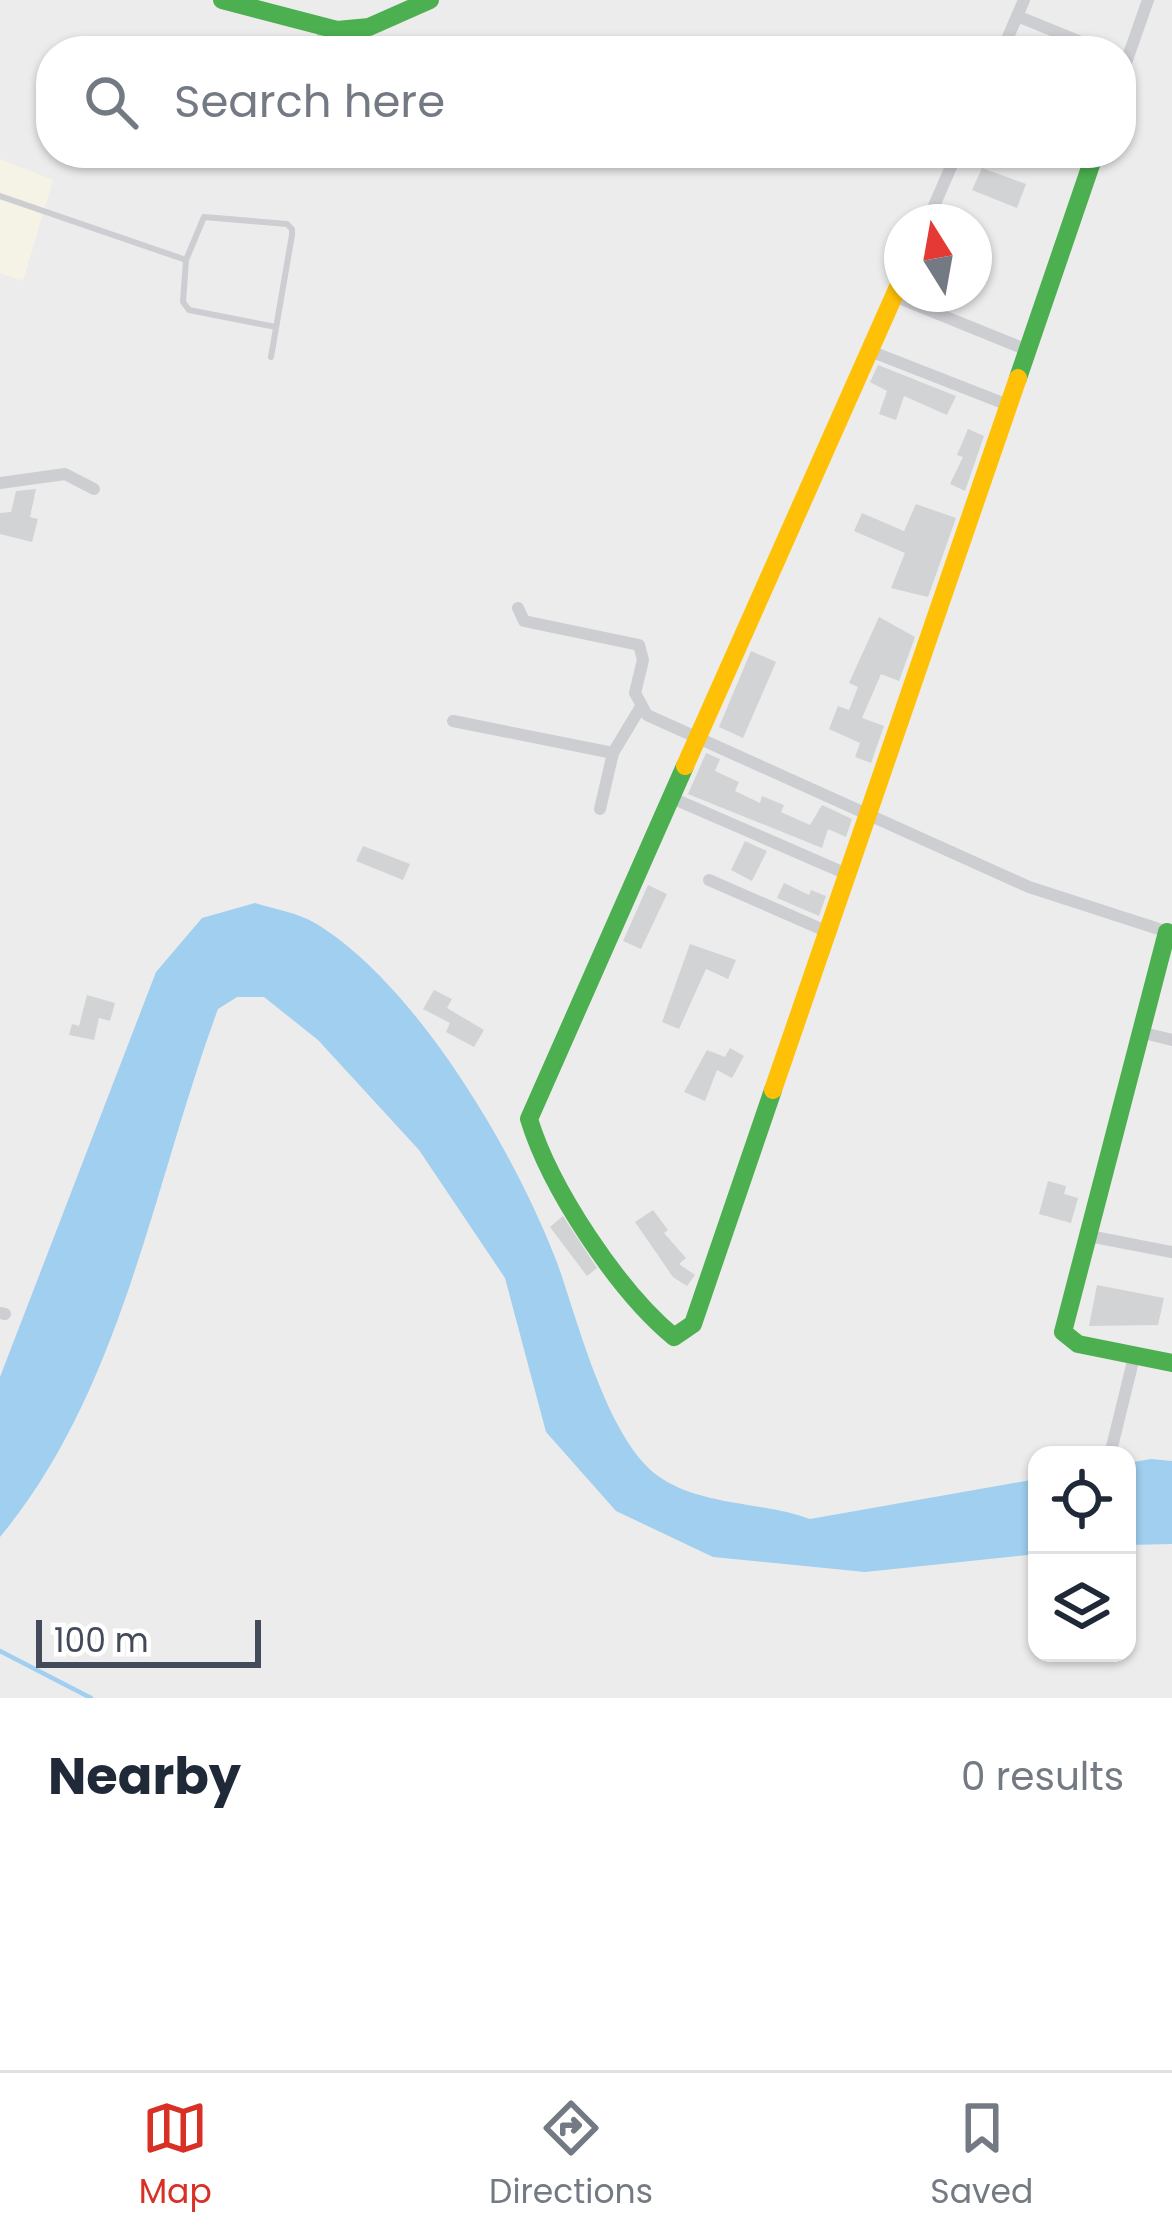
<!DOCTYPE html>
<html lang="en">
<head>
<meta charset="utf-8">
<style>
	:root { --surface:#fff; --page:#f6f6f7; --text:#1f2937; --muted:#747a83; --line:#e0e1e3; --accent:#d93025 }
	body { margin:0; font-family:Poppins,sans-serif; background:var(--page); color:var(--text) }
	.controls { position:absolute; right:36px; bottom:36px; display:grid; overflow:hidden; border-radius:24px; box-shadow:0 3px 9px #0004 }
	.controls button { width:108px; height:108px; display:grid; place-items:center; padding:0; border:0; border-bottom:3px solid var(--line); background:var(--surface); color:var(--text); font:60px sans-serif }
	.compass { position:absolute; left:884px; top:204px; width:108px; height:108px; border-radius:50%; background:var(--surface); box-shadow:0 3px 9px #0004; rotate:349deg }
	.scale { position:absolute; left:36px; bottom:30px; width:225px; box-sizing:border-box; padding-left:12px; border:6px solid #434a59; border-top:0; font-size:33px; line-height:42px; white-space:nowrap; color:#434a59; -webkit-text-stroke:9px #fff; paint-order:stroke }
	.list { margin:0; padding:0; list-style:none }
	h2 { display:flex; justify-content:space-between; align-items:center; height:156px; margin:0; padding:0 48px; font-size:51px }
	h2 small { font-size:39px; font-weight:400; color:var(--muted) }
	.icon { flex:none; width:66px; height:66px; fill:none; stroke:currentColor; stroke-width:2; stroke-linecap:round; stroke-linejoin:round }
	.map { position:relative; flex:none; width:1172px; height:1698px; overflow:hidden }
	.search { position:absolute; background:var(--surface); box-shadow:0 3px 9px #0004; left:36px; right:36px; top:36px; height:132px; display:flex; align-items:center; gap:30px; box-sizing:border-box; padding:0 42px; border-radius:48px; color:var(--muted); font-size:45px }
	.sheet { height:372px; background:var(--surface) }
	nav { display:flex; justify-content:space-around; align-items:center; box-sizing:border-box; height:168px; border-top:3px solid var(--line); background:var(--surface); font-size:33px; color:var(--muted) }
	nav a { display:grid; justify-items:center; gap:6px }
	nav .on { color:var(--accent) }
	.map>svg:first-child { display:block }
</style>
</head>
<body>
<div class="map">
<svg width="1172" height="1698" viewBox="0 0 1172 1698">
	<rect width="100%" height="100%" fill="#edecec"/>
	<path fill="#f5f3e6" d="M0,159L53,180L23,281L0,273Z"/>
	<g fill="#a0cfef">
		<path d="M255,903C274,909 298,913 315,923C417,984 518,1157 559,1268C579,1325 609,1444 661,1478C703,1506 764,1502 810,1519L1037,1479V1554L865,1572L713,1557L616,1511L546,1432L505,1278L419,1150L318,1040L264,997H237L218,1009C153,1185 122,1390 0,1537V1377L156,972L202,918Z"/>
		<path d="M1151,1459L1172,1461V1544L1127,1545V1463Z"/>
	</g>
	<g fill="none" stroke-linecap="round" stroke-linejoin="round">
		<path stroke="#a0cfef" stroke-width="4.5" d="M0,1651L91,1698"/>
	</g>
	<g fill="#d2d3d5">
		<path d="M982,168L1026,184L1017,208L972,190Z"/>
		<path d="M878,365L956,396L947,415L904,396L896,420L879,414L887,391L870,382Z"/>
		<path d="M968,429L984,436L965,491L950,484L963,457L957,455Z"/>
		<path d="M36,489L30,517L38,519L32,542L0,534V513L11,512L16,491Z"/>
		<path d="M916,504L956,518L928,597L891,588L905,553L854,531L862,513L904,531Z"/>
		<path d="M879,617L915,637L899,681L881,674L862,718L884,726L871,763L855,757L860,743L829,729L838,706L849,710L858,687L849,683Z"/>
		<path d="M751,651L776,662L743,738L719,727Z"/>
		<path d="M706,753L720,759L715,771L739,782L735,791L760,803L762,796L784,805L781,812L810,825L822,805L852,819L846,837L828,829L822,848L688,794Z"/>
		<path d="M745,841L767,851L752,881L731,870Z"/>
		<path d="M363,846L410,864L403,880L356,861Z"/>
		<path d="M784,883L809,895L811,890L826,896L819,916L777,898Z"/>
		<path d="M648,885L667,894L641,949L623,941Z"/>
		<path d="M690,944L736,960L728,979L706,969L679,1029L662,1022Z"/>
		<path d="M434,990L452,999L447,1008L484,1030L474,1047L446,1032L450,1023L423,1009Z"/>
		<path d="M87,995L115,1003L110,1021L99,1018L94,1040L69,1035L72,1024L79,1026Z"/>
		<path d="M730,1048L744,1056L732,1078L717,1070L705,1101L684,1092L707,1050L725,1057Z"/>
		<path d="M1048,1181L1066,1186L1064,1194L1078,1198L1071,1223L1039,1214Z"/>
		<path d="M653,1210L668,1230L664,1233L686,1258L679,1264L695,1275L687,1286L673,1277L635,1222Z"/>
		<path d="M563,1216L597,1268L587,1276L550,1227Z"/>
		<path d="M1097,1285L1164,1298L1158,1325L1089,1326Z"/>
	</g>
	<g fill="none" stroke-linecap="round" stroke-linejoin="round">
		<g stroke="#ccced2" stroke-width="6">
			<path d="M0,196L186,260"/>
			<path d="M271,357L292,235V229L287,224L204,217L186,260L183,302L189,310L276,327"/>
		</g>
		<g stroke="#ccced2" stroke-width="12">
			<path d="M1017,16L1103,51"/>
			<path d="M317,51L326,29"/>
			<path d="M1002,51L1024,0"/>
			<path d="M1121,77L1148,0"/>
			<path d="M277,155L278,153"/>
			<path d="M927,222L957,153"/>
			<path d="M894,296L1027,350"/>
			<path d="M870,351L1008,405"/>
			<path d="M0,483L65,474L94,489"/>
			<path d="M518,608L524,621L639,645L643,660L635,693L647,715L1029,887L1171,933"/>
			<path d="M453,721L613,753"/>
			<path d="M672,798L849,875"/>
			<path d="M600,809L613,753L640,708"/>
			<path d="M709,880L828,932"/>
			<path d="M1140,1032L1172,1040"/>
			<path d="M1089,1236L1172,1252"/>
			<path d="M0,1313L5,1314"/>
			<path d="M1110,1455L1134,1357"/>
		</g>
		<g stroke="#4caf50" stroke-width="18">
			<path d="M222,0L337,30L369,27L430,0"/>
			<path d="M1018,378L1095,153"/>
			<path d="M685,766L529,1119C550,1188 618,1291 674,1337L693,1324L773,1090"/>
			<path d="M1167,932L1063,1332L1078,1344L1172,1363"/>
		</g>
		<g stroke="#ffc107" stroke-width="18">
			<path d="M685,766L902,278"/>
			<path d="M773,1090L1018,378"/>
		</g>
	</g>
</svg>
<div class="controls">
<button><svg class="icon" aria-label="locate" viewBox="0 0 24 24"><circle cx="12" cy="12" r="6"/><path d="M12 2v4M12 18v4M2 12h4M18 12h4"/></svg></button>
<button><svg class="icon" aria-label="layers" viewBox="0 0 24 24"><path d="M12 4l9 5-9 5-9-5zM3 14l9 5 9-5"/></svg></button>
</div>
<svg class="compass" viewBox="-18 -18 36 36"><path d="M0-13l5 13h-10z" fill="#e53935"/><path d="M0 13l5-13h-10z" fill="#747a83"/></svg>
<div class="scale">100 m</div>
<div class="search"><svg class="icon" aria-label="search" viewBox="0 0 24 24"><circle cx="10" cy="10" r="6"/><path d="M15 15l6 6"/></svg>Search here</div>
</div>
<section class="sheet">
<h2>Nearby<small>0 results</small></h2>
<ul class="list">
</ul>
</section>
<nav>
<a class="on"><svg class="icon" aria-label="map" viewBox="0 0 24 24"><path d="M3 6l6-2 6 2 6-2v14l-6 2-6-2-6 2zM9 4v14M15 6v14"/></svg>Map</a>
<a><svg class="icon" aria-label="directions" viewBox="0 0 24 24"><path d="M12 3l9 9-9 9-9-9zM9 14v-3h6M13 9l2 2-2 2"/></svg>Directions</a>
<a><svg class="icon" aria-label="saved" viewBox="0 0 24 24"><path d="M7 4h10v16l-5-4-5 4z"/></svg>Saved</a>
</nav>
</body>
</html>
